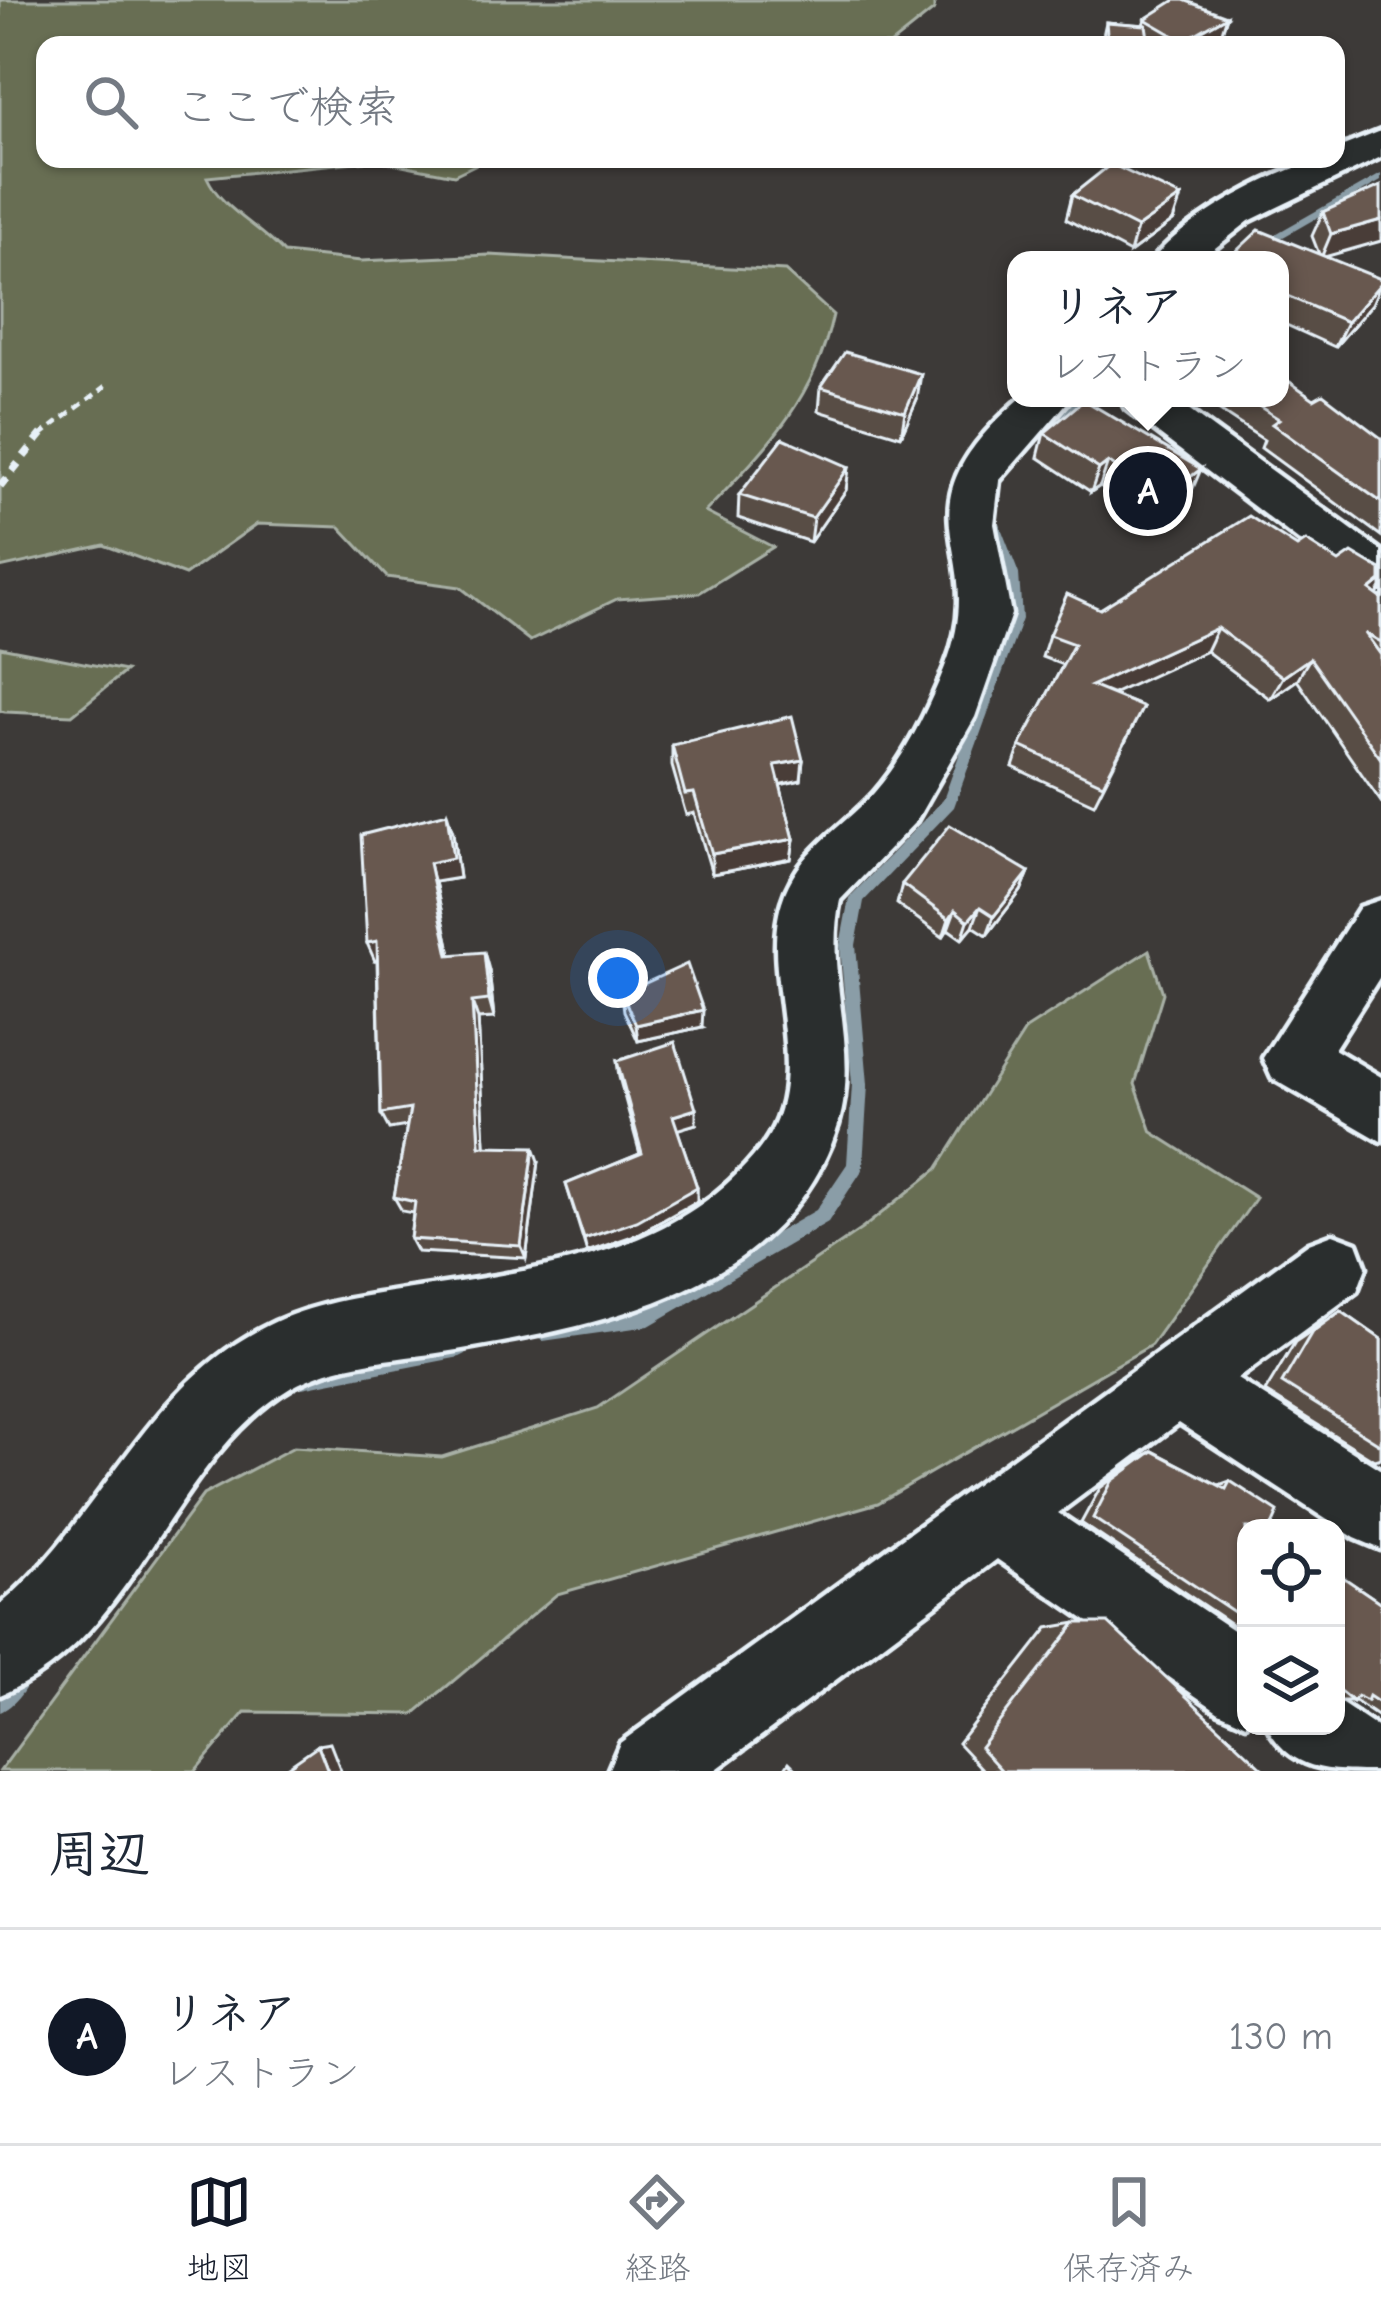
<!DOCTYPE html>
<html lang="ja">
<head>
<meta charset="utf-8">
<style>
	:root { --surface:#fff; --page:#f6f6f7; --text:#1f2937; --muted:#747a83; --line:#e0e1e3; --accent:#111827 }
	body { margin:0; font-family:"Comic Neue","Klee One",sans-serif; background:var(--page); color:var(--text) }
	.controls { position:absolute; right:36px; bottom:36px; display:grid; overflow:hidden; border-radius:24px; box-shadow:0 3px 9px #0004 }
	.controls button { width:108px; height:108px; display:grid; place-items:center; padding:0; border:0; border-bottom:3px solid var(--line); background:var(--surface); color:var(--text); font:60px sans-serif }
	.you { position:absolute; left:618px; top:978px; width:42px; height:42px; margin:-30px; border:9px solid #fff; border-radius:50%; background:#1a73e8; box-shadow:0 0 0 18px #1a73e833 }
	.badge { display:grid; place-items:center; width:78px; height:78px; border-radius:50%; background:var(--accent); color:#fff; font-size:39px; font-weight:700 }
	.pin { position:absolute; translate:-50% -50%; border:6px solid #fff; box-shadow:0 3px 12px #0006 }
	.popup { position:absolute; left:1007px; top:251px; width:282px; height:156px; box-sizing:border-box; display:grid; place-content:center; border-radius:24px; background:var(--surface); filter:drop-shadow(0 3px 9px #0005); font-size:39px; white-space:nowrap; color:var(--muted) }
	.popup b { font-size:45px; color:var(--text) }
	.popup::after { content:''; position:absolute; left:50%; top:100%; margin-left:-24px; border:24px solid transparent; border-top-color:var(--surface) }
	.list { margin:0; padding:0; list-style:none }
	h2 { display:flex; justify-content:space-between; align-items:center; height:156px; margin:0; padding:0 48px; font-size:51px }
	h2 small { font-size:39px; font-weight:400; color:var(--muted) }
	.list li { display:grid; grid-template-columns:78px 1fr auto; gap:36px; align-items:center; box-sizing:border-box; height:216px; padding:0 48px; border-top:3px solid var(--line) }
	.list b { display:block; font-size:45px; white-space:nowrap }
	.list p { margin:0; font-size:39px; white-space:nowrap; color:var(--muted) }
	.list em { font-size:39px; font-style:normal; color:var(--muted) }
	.icon { flex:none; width:66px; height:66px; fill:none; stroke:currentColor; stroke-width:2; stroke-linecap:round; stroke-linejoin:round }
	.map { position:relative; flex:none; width:1381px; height:1771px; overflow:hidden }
	.search { position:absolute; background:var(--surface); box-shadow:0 3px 9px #0004; left:36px; right:36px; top:36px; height:132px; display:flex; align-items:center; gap:30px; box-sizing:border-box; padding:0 42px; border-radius:24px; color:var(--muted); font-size:45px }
	.sheet { height:372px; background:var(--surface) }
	nav { display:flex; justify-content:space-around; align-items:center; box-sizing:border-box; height:168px; border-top:3px solid var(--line); background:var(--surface); font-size:33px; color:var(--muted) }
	nav a { display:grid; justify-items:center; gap:6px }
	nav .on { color:var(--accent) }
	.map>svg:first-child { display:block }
</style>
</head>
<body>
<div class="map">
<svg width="1381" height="1771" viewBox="0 0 1381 1771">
	<rect width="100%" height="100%" fill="#3d3a38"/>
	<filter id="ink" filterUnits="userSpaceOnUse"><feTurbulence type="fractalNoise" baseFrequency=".00833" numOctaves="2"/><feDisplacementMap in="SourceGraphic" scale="24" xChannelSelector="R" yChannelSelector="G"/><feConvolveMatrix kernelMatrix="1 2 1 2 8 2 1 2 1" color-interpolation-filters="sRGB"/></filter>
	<g filter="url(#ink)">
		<g fill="#676e53" stroke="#a8b0a6" stroke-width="3">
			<path d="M0,0H934V10L890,45H45V159H487L454,175L376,160L207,177C222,210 259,225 284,253L361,261L489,255L785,271L833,315C814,402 764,450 705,512L773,547L699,593L617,599L530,641L460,587L387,577L340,527L257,524L185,575L104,545L0,568Z"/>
			<path d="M0,647L126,671L72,715L5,712L0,711Z"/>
			<path d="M1149,950L1163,993L1135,1084L1152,1132L1256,1198L1151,1345L878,1503L557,1594L414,1714L245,1712L195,1771H0L203,1495L294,1447L442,1457L598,1408L863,1228L937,1169L1026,1029Z"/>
		</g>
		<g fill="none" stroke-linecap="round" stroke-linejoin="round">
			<g fill="#8a9da7" fill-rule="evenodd">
				<path d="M1381,174V181L1243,260H1230Z"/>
				<path d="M1073,398H1086L1040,438H1032V432Z"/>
				<path d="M990,511L996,515L1019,574L1022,619L954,807L864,901L856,945L868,1084L863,1166L861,1172L828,1222L649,1326L543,1341L537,1338L534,1332L537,1326L543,1323L641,1311L816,1210L847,1164L852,1084L840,945L849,898L943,800L1008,619L1007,574L984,515Z"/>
				<path d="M460,1339L466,1342L469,1348L466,1354L460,1357L302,1388L296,1385L293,1379L296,1373L302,1370Z"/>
				<path d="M21,1667L28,1670L31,1677C26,1690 13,1707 0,1712V1686L14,1670Z"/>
			</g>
			<defs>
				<g id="minor">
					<path d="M1381,131V157L1249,221L1200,260H1153C1180,221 1290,159 1336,159V149Z"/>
					<path d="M1021,398H1071L999,481L994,524L1011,614L975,717L916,821L840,900C823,974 861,1050 838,1125C785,1296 589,1328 437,1353C384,1361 326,1363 281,1394C166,1472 133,1640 0,1695V1605C99,1522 144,1391 259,1330C302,1306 350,1298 398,1291C529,1270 670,1261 759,1150C818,1078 758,979 782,902C798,851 840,830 874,793C905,758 928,710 945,667C995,543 884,517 1021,398Z"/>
					<path d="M1120,398H1172L1381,551V595L1364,590L1126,409Z"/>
					<path d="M1381,900V975L1334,1049L1381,1077V1141L1272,1078L1263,1058L1360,907Z"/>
					<path d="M1333,1234L1357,1243L1366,1267L1357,1291L1237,1379L1381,1470V1549L1355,1538L1179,1423L1058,1513L1246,1639V1724L1219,1712L997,1559L714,1771H608L620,1743L1309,1243Z"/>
					<path d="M1336,1700L1381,1730V1771C1326,1771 1291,1771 1267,1726H1336Z"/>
				</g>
			</defs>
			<use href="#minor" stroke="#e8f1f8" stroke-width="9"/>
			<path stroke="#e8f1f8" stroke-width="4.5" stroke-dasharray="9 6" stroke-linecap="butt" d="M40,436L106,386"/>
			<path stroke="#e8f1f8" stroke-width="8" stroke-dasharray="10 9" stroke-linecap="butt" d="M0,486L43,433"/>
			<use href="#minor" fill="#2a2d2e" fill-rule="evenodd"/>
		</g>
		<g fill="#594d45" stroke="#e8f1f8" stroke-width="3">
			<path d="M1227,16L1219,41L1211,45H1101L1106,22L1143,25L1145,19Z"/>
			<path d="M1381,186L1326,257L1372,304L1335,347L1280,322V260L1319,254L1312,236L1323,212Z"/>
			<path d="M1072,195L1173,221L1130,253L1066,219Z"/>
			<path d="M821,387L917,399L901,436L819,411Z"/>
			<path d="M1200,398L1314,399L1381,438V536L1261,448L1264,440Z"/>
			<path d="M1044,433L1191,493L1153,521L1100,486L1091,492L1038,457Z"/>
			<path d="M849,467L846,490L810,542L738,518L739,495Z"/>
			<path d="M1297,547L1381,588L1377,595L1381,598V802L1297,680L1270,699L1206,651L1111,694L1143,707L1094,804L1013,767L1020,746L1063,665L1042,657L1049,635L1100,609Z"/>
			<path d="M672,745L803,760L801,780L780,785L794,839L791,859L712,874L694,813L686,815L672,766Z"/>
			<path d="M453,833L459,878L435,882L451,955L489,970L494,1018L478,1019L485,1146L539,1161L526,1258L417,1252L410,1239L413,1213L402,1211L394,1197L407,1126L389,1129L381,1114L377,961H375Z"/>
			<path d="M1029,872L1021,891L987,935L973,926L962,939L948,929L943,937L897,904L902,884Z"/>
			<path d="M622,994L702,1027L638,1041L624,1011Z"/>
			<path d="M617,1061L696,1124L677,1129L697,1187V1201L638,1234L587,1252L566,1184L640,1154L619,1077Z"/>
			<path d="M1341,1311L1381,1339V1458L1374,1460L1265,1392L1295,1342Z"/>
			<path d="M1153,1451L1219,1485L1230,1481L1246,1528V1634L1081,1523L1100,1488L1140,1458Z"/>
			<path d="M1336,1573L1381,1603V1719L1355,1701H1336Z"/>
			<path d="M1076,1623L1266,1771H984L958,1743L1048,1628Z"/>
		</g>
		<g fill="#493e38" stroke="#e8f1f8" stroke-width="3">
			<path d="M1227,16L1219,41L1211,45H1182L1183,41Z"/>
			<path d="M1181,197L1173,221L1130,253L1137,228Z"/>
			<path d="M1381,220V241L1321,258L1331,234Z"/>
			<path d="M1381,283L1372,304L1335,347L1347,322Z"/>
			<path d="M921,374L917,399L901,436L905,412Z"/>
			<path d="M1108,462L1100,486L1091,492L1099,469Z"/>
			<path d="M849,467L846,490L810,542L813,518Z"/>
			<path d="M1201,469L1191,493L1153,521L1162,498Z"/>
			<path d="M1381,581V588L1375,598L1370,590Z"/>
			<path d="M1217,628L1206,651L1082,708L1091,686Z"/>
			<path d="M1310,658L1297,680L1270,699L1283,677Z"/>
			<path d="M803,760L801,780L773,786L775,765Z"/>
			<path d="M447,813L453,833L459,878L435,882L455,973L449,955L429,863Z"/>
			<path d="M794,839L791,859L712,874V854Z"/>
			<path d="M1029,872L1021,891L987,935L994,916Z"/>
			<path d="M980,907L973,926L962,939L968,921Z"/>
			<path d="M955,910L948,929L943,937L949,919Z"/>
			<path d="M377,941L384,959L375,961L367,943Z"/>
			<path d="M484,952L489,970L494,1018L489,1000Z"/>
			<path d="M472,1002L478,1019L486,1160L480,1146Z"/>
			<path d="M703,1010L702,1027L638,1041L636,1025Z"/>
			<path d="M696,1109V1124L673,1131V1116Z"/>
			<path d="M534,1147L539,1161L526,1258L521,1246Z"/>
			<path d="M697,1187V1201L638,1234L587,1252L584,1239Z"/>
			<path d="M330,1743L341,1771H328L318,1745Z"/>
		</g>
		<g fill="#685950" stroke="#e8f1f8" stroke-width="3">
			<path d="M1175,0H1184L1227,16L1183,41L1145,19Z"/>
			<path d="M1106,22L1146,25L1149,45H1108Z"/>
			<path d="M1111,164L1181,197L1137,228L1072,195Z"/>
			<path d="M1381,186V220L1331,234L1323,212Z"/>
			<path d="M1259,230L1381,279V283L1347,322L1280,293V260H1227Z"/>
			<path d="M845,352L921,374L905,412L821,387Z"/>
			<path d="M1280,375L1314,399L1323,394L1381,438V502L1272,424L1279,419L1246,398H1280Z"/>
			<path d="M1084,400L1201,469L1162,498L1108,462L1099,469L1044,433Z"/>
			<path d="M783,438L849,467L813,518L739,495Z"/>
			<path d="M1249,516L1297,547L1306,541L1339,562L1352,553L1381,570V581L1370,590L1381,598V642L1365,633L1381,655V759L1310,658L1283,677L1217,628L1091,686L1143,707L1103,784L1020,746L1074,644L1049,635L1067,594L1100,609Z"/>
			<path d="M792,716L803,760L775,765L794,839L712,854L694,793L685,794L672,745Z"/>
			<path d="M447,813L453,858L429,863L449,955L484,952L489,1000L472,1002L480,1146L534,1147L521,1246L410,1239L415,1202L394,1197L410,1109L381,1114L377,941L367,943L361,835Z"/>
			<path d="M950,825L1029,872L994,916L980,907L968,921L955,910L949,919L902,884Z"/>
			<path d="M687,964L703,1010L636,1025L622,994Z"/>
			<path d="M675,1042L696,1109L673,1116L697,1187L637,1221L584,1239L566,1184L642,1153L617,1061Z"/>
			<path d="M1341,1311L1381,1339V1445L1282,1383L1312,1332Z"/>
			<path d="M1153,1451L1226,1489L1230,1481L1278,1512L1271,1528H1246V1620L1093,1518L1112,1481Z"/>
			<path d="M1337,1573L1381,1603V1704L1369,1696L1367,1701L1357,1696L1353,1702L1336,1688Z"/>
			<path d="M1076,1623H1108L1266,1771H1002L980,1747Z"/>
			<path d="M318,1745L328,1771H281Z"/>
			<path d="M789,1762L798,1771H783Z"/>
		</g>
	</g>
</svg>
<div class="controls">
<button><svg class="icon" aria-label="locate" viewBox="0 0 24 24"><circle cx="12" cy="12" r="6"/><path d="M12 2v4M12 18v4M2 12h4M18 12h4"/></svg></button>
<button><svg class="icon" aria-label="layers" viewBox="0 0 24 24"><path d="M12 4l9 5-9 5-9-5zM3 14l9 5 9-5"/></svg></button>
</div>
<div class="you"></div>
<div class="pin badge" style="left:1148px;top:491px">A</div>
<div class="popup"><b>リネア</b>レストラン</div>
<div class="search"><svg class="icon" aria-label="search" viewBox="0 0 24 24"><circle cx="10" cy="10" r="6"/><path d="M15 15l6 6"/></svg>ここで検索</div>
</div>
<section class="sheet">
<h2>周辺<small></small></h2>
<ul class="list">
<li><span class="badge">A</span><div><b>リネア</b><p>レストラン</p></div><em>130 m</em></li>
</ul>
</section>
<nav>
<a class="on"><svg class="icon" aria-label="map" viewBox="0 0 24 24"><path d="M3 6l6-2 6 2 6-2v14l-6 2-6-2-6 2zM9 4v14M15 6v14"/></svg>地図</a>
<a><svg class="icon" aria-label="directions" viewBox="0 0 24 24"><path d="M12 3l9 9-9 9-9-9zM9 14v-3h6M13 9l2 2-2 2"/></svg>経路</a>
<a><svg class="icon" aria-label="saved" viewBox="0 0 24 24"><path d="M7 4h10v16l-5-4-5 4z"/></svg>保存済み</a>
</nav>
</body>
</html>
